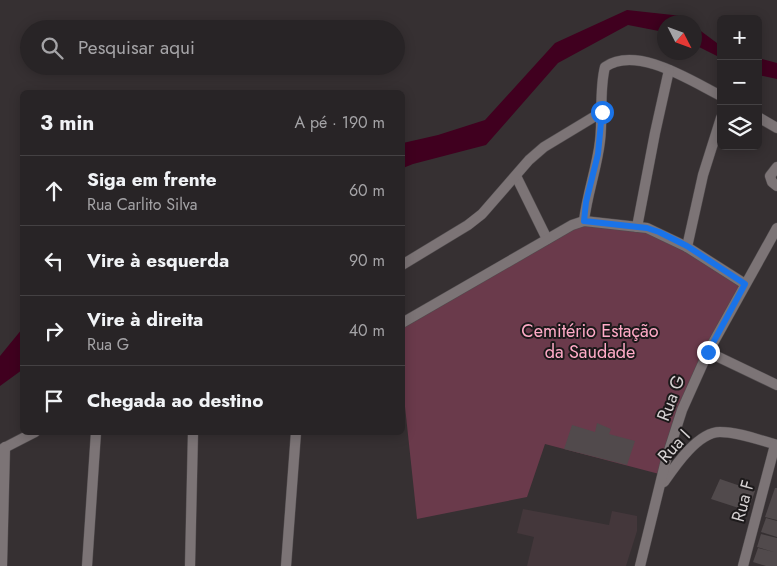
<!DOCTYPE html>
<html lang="pt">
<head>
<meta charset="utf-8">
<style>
	:root { --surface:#282426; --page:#343032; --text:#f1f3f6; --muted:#a5a4a7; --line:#444143 }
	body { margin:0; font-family:Jost,sans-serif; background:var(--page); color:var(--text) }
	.controls { position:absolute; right:15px; top:15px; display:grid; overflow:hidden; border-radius:8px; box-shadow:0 2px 12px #0003 }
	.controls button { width:45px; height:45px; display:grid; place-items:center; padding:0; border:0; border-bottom:1px solid var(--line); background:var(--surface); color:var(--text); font:25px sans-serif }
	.compass { position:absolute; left:657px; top:15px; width:45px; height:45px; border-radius:50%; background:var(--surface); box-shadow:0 2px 12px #0003; rotate:132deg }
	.stop { position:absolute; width:15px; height:15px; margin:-11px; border:4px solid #1a73e8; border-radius:50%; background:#fff }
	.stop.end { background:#1a73e8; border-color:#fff; box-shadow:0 1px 5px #0008 }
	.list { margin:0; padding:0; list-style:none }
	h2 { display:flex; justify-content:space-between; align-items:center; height:65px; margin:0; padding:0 20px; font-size:21px }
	h2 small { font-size:16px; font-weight:400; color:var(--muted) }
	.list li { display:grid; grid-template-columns:32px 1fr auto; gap:15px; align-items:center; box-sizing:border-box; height:70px; padding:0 20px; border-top:1px solid var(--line) }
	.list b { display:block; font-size:19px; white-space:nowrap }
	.list p { margin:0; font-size:16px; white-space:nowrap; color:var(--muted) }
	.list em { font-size:16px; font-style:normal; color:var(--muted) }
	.icon { flex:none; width:28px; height:28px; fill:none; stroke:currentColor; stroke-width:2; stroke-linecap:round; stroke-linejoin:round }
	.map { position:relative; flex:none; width:777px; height:566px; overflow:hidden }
	.search { position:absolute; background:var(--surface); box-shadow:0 2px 12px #0003; left:20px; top:20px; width:385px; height:55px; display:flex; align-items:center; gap:12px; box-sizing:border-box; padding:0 18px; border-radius:28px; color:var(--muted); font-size:19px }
	.panel { position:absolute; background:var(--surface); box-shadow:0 2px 12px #0003; left:20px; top:90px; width:385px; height:345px; border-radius:8px }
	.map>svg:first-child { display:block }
</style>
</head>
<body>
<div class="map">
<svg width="777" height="566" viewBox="0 0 777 566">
	<rect width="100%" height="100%" fill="#363032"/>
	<path fill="#44373b" d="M523,509L609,525L612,511L637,516V531L626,566H527L534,537L517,533Z"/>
	<path fill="#6a3a4b" d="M572,225L647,228L745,284L708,352L663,475L545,444L527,497L417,519L403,388L402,323Z"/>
	<g fill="#40001f">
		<path d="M627,10L682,16L691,22H664V32L628,25L558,63L486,145L413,164L403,168V143L438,135L485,120L555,43Z"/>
		<path d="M694,26L721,46V58L695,45Z"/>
		<path d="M758,58L777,63V79L758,75Z"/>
		<path d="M22,329V370L0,386V356Z"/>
	</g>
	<g fill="#514a4c">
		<path d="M597,423L611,429L609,434L635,441L627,465L564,449L572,425L595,432Z"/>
		<path d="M720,479L755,491L748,511L711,499Z"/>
		<path d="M775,488H777V520L765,517Z"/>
		<path d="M766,518L777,521V537L761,532Z"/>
		<path d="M761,534L777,538V566H766L753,562L758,548L774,552L757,547Z"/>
	</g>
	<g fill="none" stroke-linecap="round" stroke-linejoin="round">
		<defs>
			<g id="minor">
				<path d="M758,117L777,128"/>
				<path d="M777,167L770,176L772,182L777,186"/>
				<path d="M516,176L547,239"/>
				<path d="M584,221C587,194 597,168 600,141C603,116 599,90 605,67C637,45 691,81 721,96"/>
				<path d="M637,227L655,133L669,70"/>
				<path d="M687,247L703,175L721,118"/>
				<path d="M402,265L468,225L482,214L529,160L544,147L602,112"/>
				<path d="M402,323L572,225L584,221L647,228L687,247L745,284"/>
				<path d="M708,352L777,385"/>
				<path d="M0,450L35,432"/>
				<path d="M664,482C675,466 698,432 720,432C739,432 759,440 777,445"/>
				<path d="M2,566L5,447"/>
				<path d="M87,566L96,432"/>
				<path d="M190,566L193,432"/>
				<path d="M286,566L296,432"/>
				<path d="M640,566L666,460L682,410L708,352L777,228"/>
				<path d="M743,566L775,445"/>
			</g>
		</defs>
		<use href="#minor" stroke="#514c4e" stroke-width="11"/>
		<use href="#minor" stroke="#7c7476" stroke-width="10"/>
	</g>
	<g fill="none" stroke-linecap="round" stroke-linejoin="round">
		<path stroke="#1a73e8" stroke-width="6" d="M602,112L598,154L586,202L584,221L647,228L659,232L687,246L745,284L708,352"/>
	</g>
	<g text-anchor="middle" stroke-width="4" stroke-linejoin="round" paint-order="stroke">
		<g font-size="18" fill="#ffabc7" stroke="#1c191a">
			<text x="590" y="337">Cemitério Estação<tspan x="590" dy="21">da Saudade</tspan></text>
		</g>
		<g font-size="18" fill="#d5d1d2" stroke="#1c191a">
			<text transform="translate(671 398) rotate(-69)" y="6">Rua G</text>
			<text transform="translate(674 446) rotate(-47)" y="6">Rua I</text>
			<text transform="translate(743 501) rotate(-75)" y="6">Rua F</text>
		</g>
	</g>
</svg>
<div class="controls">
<button>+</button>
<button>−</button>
<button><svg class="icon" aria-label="layers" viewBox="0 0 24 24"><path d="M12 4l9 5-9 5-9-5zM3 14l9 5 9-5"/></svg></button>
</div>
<svg class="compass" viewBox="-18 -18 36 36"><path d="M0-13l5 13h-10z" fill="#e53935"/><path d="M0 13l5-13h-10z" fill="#a5a4a7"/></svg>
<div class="stop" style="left:602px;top:112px"></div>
<div class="stop end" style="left:708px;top:352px"></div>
<div class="search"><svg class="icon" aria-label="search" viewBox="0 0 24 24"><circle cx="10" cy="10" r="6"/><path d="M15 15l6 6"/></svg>Pesquisar aqui</div>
<section class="panel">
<h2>3 min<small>A pé · 190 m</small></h2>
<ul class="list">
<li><svg class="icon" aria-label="ahead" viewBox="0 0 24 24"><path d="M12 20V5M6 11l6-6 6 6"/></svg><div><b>Siga em frente</b><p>Rua Carlito Silva</p></div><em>60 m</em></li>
<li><svg class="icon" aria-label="left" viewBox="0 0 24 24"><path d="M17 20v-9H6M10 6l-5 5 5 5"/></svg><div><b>Vire à esquerda</b></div><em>90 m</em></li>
<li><svg class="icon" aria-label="right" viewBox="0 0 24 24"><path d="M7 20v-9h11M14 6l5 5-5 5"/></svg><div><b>Vire à direita</b><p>Rua G</p></div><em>40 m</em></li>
<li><svg class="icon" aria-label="arrive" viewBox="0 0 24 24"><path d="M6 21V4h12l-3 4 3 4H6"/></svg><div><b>Chegada ao destino</b></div></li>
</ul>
</section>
</div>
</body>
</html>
